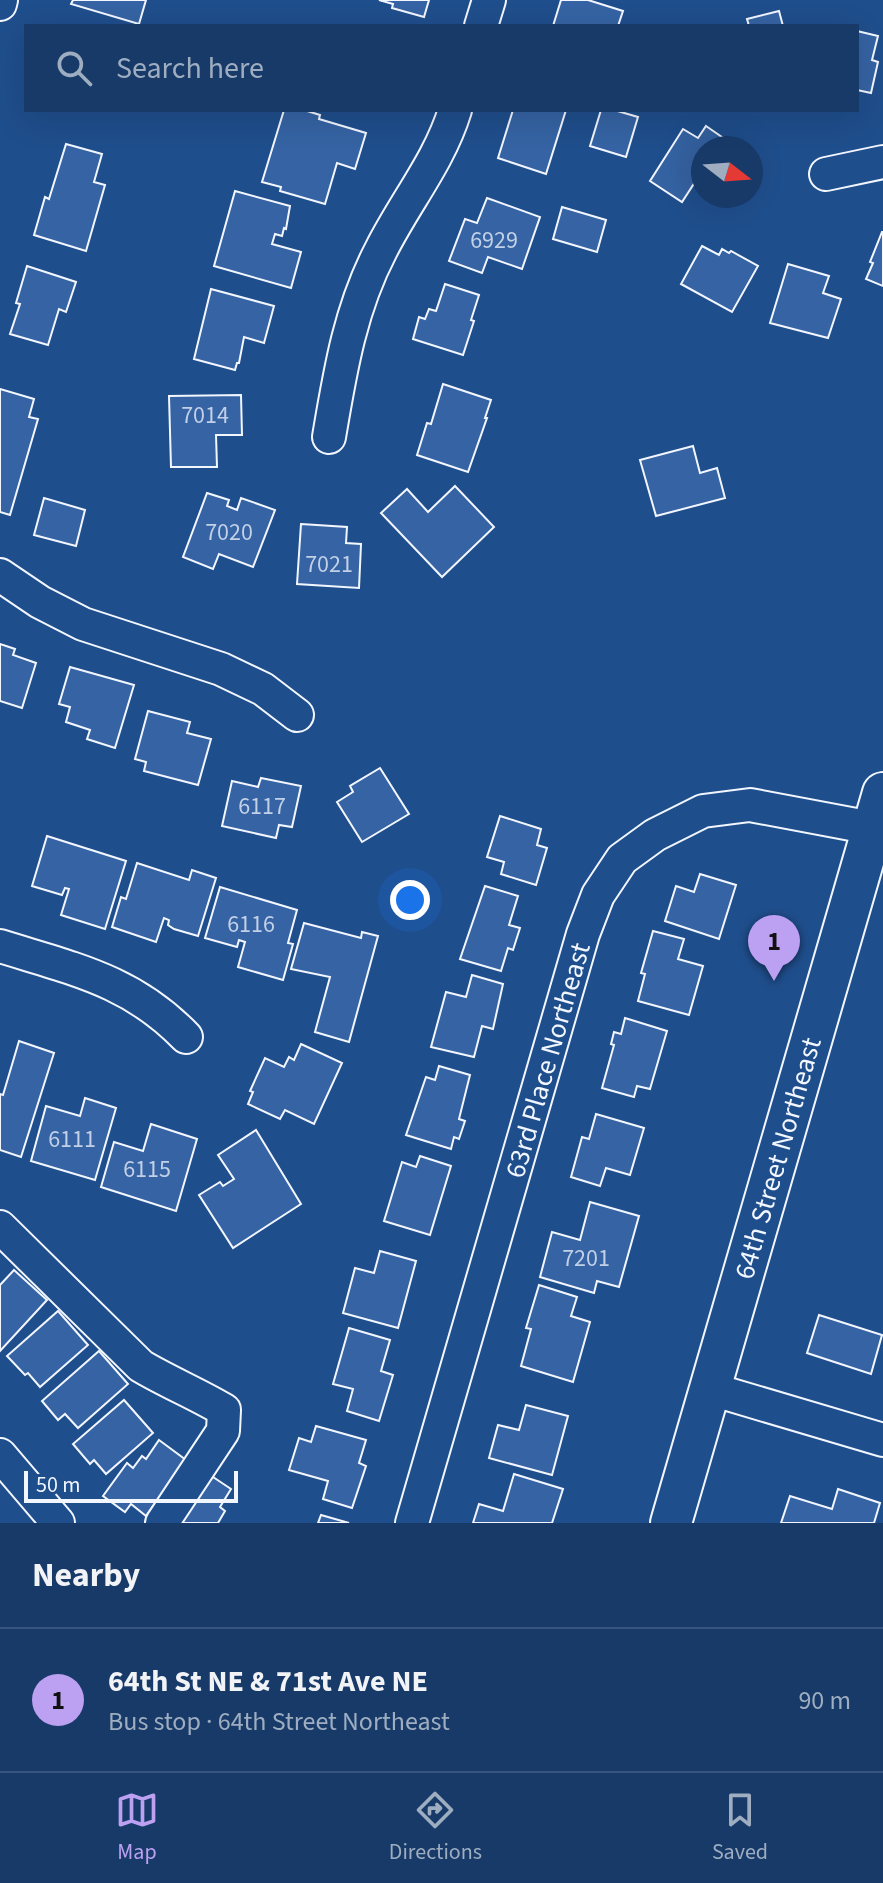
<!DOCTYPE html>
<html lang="en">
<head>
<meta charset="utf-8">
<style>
	:root { --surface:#173a69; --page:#20416f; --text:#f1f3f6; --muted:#9eadc0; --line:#36547d; --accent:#bca0f2 }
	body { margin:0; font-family:"Source Sans 3",sans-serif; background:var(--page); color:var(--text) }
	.compass { position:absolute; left:691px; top:136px; width:72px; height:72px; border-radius:50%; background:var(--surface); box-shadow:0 8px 32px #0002; rotate:107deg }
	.scale { position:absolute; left:24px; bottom:20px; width:214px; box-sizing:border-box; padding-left:8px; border:4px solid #f2f6ff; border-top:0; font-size:22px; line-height:28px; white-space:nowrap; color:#f2f6ff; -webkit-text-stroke:6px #1f4e8c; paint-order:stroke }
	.you { position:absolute; left:410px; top:900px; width:28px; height:28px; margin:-20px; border:6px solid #fff; border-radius:50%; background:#1a73e8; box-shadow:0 0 0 12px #1a73e833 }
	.badge { display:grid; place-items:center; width:52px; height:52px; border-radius:50%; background:var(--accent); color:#111; font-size:26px; font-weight:700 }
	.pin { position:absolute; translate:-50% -66px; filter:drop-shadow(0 2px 4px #0008) }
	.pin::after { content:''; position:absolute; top:42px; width:28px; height:24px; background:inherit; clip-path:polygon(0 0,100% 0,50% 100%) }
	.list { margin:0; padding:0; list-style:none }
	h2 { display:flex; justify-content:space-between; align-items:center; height:104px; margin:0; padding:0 32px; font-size:34px }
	h2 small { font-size:26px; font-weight:400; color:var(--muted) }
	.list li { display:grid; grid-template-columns:52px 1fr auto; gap:24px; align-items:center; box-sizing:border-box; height:144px; padding:0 32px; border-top:2px solid var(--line) }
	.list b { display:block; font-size:30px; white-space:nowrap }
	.list p { margin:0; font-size:26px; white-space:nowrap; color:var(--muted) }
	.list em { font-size:26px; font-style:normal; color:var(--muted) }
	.icon { flex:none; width:44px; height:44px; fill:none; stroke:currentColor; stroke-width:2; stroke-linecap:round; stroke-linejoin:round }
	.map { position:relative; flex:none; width:883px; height:1523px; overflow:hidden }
	.search { position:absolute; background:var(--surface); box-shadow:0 8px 32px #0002; left:24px; right:24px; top:24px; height:88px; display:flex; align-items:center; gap:20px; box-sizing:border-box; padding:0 28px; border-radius:0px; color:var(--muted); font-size:30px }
	.sheet { height:248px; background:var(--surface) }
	nav { display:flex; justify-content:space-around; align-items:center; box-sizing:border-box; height:112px; border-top:2px solid var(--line); background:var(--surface); font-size:22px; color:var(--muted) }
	nav a { display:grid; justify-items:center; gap:4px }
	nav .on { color:var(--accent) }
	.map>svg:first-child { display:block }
</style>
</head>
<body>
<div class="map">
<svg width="883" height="1523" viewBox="0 0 883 1523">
	<rect width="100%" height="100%" fill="#1f4e8c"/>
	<g fill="#3563a3" stroke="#f2f6ff" stroke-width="2">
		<path d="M73,0H146L139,24L71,4Z"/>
		<path d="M379,0H429L424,17L392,8L393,4Z"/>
		<path d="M561,0H588L623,11L618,26H553Z"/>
		<path d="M779,11L783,26H749L747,19Z"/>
		<path d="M857,31L878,36L872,60L878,62L871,93L857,90Z"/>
		<path d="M284,110H304L320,115L319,119L366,133L355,169L337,163L325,204L280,191L281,187L262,182Z"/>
		<path d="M513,110H566L546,174L498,158Z"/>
		<path d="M601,110H614L638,117L626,157L590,146Z"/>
		<path d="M706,126L735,146L734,148H703V183L697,179L682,202L650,181L683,129L698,138Z"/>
		<path d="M66,144L102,154L94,182L105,185L86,251L34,235L45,197L49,199Z"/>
		<path d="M235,191L290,206L286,229L284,228L282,236L275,234L272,244L301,252L291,288L214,266Z"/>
		<path d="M487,198L540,217L522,269L488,257L482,273L449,261L465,219L477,223Z"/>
		<path d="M562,207L606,220L597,252L553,239Z"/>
		<path d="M882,232H883V286L866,279L873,263L870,262Z"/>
		<path d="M702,246L719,255L722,249L729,253L731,251L758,266L732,312L681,284Z"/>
		<path d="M788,264L829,276L823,293L841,299L828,338L770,323Z"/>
		<path d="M27,266L76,282L66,312L59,309L48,345L10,334L20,304L16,303Z"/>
		<path d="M445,284L479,295L471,320L474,321L463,355L413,339L419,317L425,319L429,309L436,311Z"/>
		<path d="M211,289L274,306L264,343L244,337L239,363H237L235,370L194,359Z"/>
		<path d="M443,384L491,400L485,418H487L468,472L417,455L427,423L431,424Z"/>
		<path d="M0,389L34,399L29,417L38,419L10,515L0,512Z"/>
		<path d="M241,395L242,435H216L217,467H171L169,396Z"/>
		<path d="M693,446L700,473L717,468L725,498L656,516L640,460Z"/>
		<path d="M455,486L494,527L442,577L381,513L407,489L428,512Z"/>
		<path d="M207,493L229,500L227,506L237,510L241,498L275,510L253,567L219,554L213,569L183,557Z"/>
		<path d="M44,498L85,510L76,546L34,535Z"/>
		<path d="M301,524L347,527L346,543L361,544L359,588L297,584Z"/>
		<path d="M0,644L15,649L13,655L36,663L22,708L0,701Z"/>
		<path d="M70,667L134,685L115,748L87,739L90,730L66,722L70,707L59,704Z"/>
		<path d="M148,711L190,722L187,733L211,739L198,785L144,771L146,762L135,759Z"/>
		<path d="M380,768L409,814L362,842L337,802L353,792L350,786Z"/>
		<path d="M261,778L301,786L292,827L279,825L276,838L222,826L232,781L258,787Z"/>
		<path d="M500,816L541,829L537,845L547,848L536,885L501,874L504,862L487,857Z"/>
		<path d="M47,836L126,861L105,929L61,915L69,889L65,888L62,895L32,886Z"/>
		<path d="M137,863L189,880L192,870L216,878L198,936L174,929L168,925L169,920L164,918L156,942L112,927L121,897L126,899Z"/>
		<path d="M700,874L736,885L719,939L665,921L676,886L694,892Z"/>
		<path d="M485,886L518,896L509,925L520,928L513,950L508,948L501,971L460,959Z"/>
		<path d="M220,887L297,910L288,943L293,944L283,980L238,967L245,942L239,940L237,947L205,938Z"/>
		<path d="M304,923L361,938L362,932L378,936L349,1042L315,1032L330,977L291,969Z"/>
		<path d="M653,931L684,939L678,959L703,966L689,1015L638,1001L645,974L641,973Z"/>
		<path d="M472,975L503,984L493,1029L482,1026L474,1057L431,1047L446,992L466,997Z"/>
		<path d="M625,1018L667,1031L650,1089L637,1086L634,1097L602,1088L614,1045L611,1044L614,1032L621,1034Z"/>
		<path d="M19,1041L54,1053L21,1157L0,1150V1094L3,1095Z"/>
		<path d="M301,1044L342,1063L314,1124L285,1110L280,1119L248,1104L253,1092L250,1091L265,1058L284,1067L289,1057L294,1060Z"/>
		<path d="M439,1066L470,1075L459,1119L465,1121L459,1139L454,1137L451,1149L406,1135L426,1077L435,1080Z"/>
		<path d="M85,1098L116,1108L95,1180L31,1161L46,1106L80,1116Z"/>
		<path d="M596,1114L644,1128L630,1175L606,1168L600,1186L571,1177L582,1137L589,1139Z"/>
		<path d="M151,1124L197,1139L176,1211L101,1187L114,1142L143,1151Z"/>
		<path d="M256,1130L301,1204L233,1248L199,1195L220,1182L223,1186L234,1179L218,1155Z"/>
		<path d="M420,1156L451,1166L430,1235L384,1221L402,1162L416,1167Z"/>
		<path d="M590,1202L639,1216L619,1287L597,1281L594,1293L540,1277L552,1232L580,1240Z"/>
		<path d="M380,1251L416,1261L398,1328L343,1313L355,1268L374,1273Z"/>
		<path d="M14,1270L47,1300L0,1351V1285Z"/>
		<path d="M539,1285L577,1297L571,1316L590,1322L573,1382L521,1366L531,1329L526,1328Z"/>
		<path d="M58,1311L88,1345L40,1387L28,1373L25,1375L7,1356Z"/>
		<path d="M819,1315L882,1335L871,1374L807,1353Z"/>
		<path d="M349,1328L390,1340L381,1371L393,1375L379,1421L347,1411L353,1389L333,1384Z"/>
		<path d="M99,1351L128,1384L78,1428L65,1414L58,1420L42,1401Z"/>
		<path d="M124,1400L153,1433L106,1474L94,1460L90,1464L73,1444Z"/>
		<path d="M526,1405L568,1416L552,1475L489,1458L498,1425L519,1430Z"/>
		<path d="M316,1426L366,1440L359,1463L366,1466L352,1508L323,1499L328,1481L289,1470L299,1438L311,1442Z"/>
		<path d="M159,1440L186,1460L146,1516L131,1504L125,1512L103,1496L127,1463L133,1468L142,1456L146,1459Z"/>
		<path d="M204,1471L231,1489L220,1507L225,1511L218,1523H171Z"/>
		<path d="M514,1474L563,1489L552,1523H473L479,1504L503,1511Z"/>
		<path d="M838,1489L880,1503L874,1523H781L790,1496L832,1509Z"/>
		<path d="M321,1515L349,1523H318Z"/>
	</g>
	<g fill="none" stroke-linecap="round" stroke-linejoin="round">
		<defs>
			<g id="minor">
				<path d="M0,4L1,0"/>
				<path d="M481,26L489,0"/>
				<path d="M826,174L883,162"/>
				<path d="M329,437C340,372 350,309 381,250C405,202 439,162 455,110"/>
				<path d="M0,575L40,602L83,624L221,669L263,689L297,715"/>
				<path d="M0,946C73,969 131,980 186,1037"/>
				<path d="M0,1227L141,1366C168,1382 197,1394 224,1410L223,1431L162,1523"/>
				<path d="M711,1389L883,1440"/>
				<path d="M0,1455L58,1523"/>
				<path d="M412,1523L583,934L598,895L622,859L655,835L703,811L750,805L883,830"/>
			</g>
			<path id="major" d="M671,1523L883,793"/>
		</defs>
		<use href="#minor" stroke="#f2f6ff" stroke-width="36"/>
		<use href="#major" stroke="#f2f6ff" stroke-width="44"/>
		<use href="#minor" stroke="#1f4e8c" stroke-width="32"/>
		<use href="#major" stroke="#1f4e8c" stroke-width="40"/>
	</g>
	<g text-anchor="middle" stroke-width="6" stroke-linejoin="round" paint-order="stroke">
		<g font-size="24" fill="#c3d1e8">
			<text x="494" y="248">6929</text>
			<text x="205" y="423">7014</text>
			<text x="229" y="540">7020</text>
			<text x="329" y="572">7021</text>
			<text x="262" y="814">6117</text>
			<text x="251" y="932">6116</text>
			<text x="72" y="1147">6111</text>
			<text x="147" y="1177">6115</text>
			<text x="586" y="1266">7201</text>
		</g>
		<g font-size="28" fill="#f2f6ff" stroke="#1f4e8c">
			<text transform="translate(547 1060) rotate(-74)" y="10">63rd Place Northeast</text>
			<text transform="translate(777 1158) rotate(-74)" y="10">64th Street Northeast</text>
		</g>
	</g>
</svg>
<svg class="compass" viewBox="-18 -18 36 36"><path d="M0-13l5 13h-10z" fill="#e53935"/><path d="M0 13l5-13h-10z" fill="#9eadc0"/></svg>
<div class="scale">50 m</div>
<div class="you"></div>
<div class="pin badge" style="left:774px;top:981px">1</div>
<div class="search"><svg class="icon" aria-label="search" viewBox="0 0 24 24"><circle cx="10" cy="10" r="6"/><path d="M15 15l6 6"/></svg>Search here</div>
</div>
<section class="sheet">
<h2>Nearby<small></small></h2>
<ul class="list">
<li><span class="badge">1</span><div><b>64th St NE &amp; 71st Ave NE</b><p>Bus stop · 64th Street Northeast</p></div><em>90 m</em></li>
</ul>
</section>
<nav>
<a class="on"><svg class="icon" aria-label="map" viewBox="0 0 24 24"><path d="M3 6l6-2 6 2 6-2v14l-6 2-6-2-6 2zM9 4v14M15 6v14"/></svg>Map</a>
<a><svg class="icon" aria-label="directions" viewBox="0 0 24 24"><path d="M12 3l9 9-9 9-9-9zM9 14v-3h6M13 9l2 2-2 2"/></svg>Directions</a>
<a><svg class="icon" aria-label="saved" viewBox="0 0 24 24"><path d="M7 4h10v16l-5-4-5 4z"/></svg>Saved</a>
</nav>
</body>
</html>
